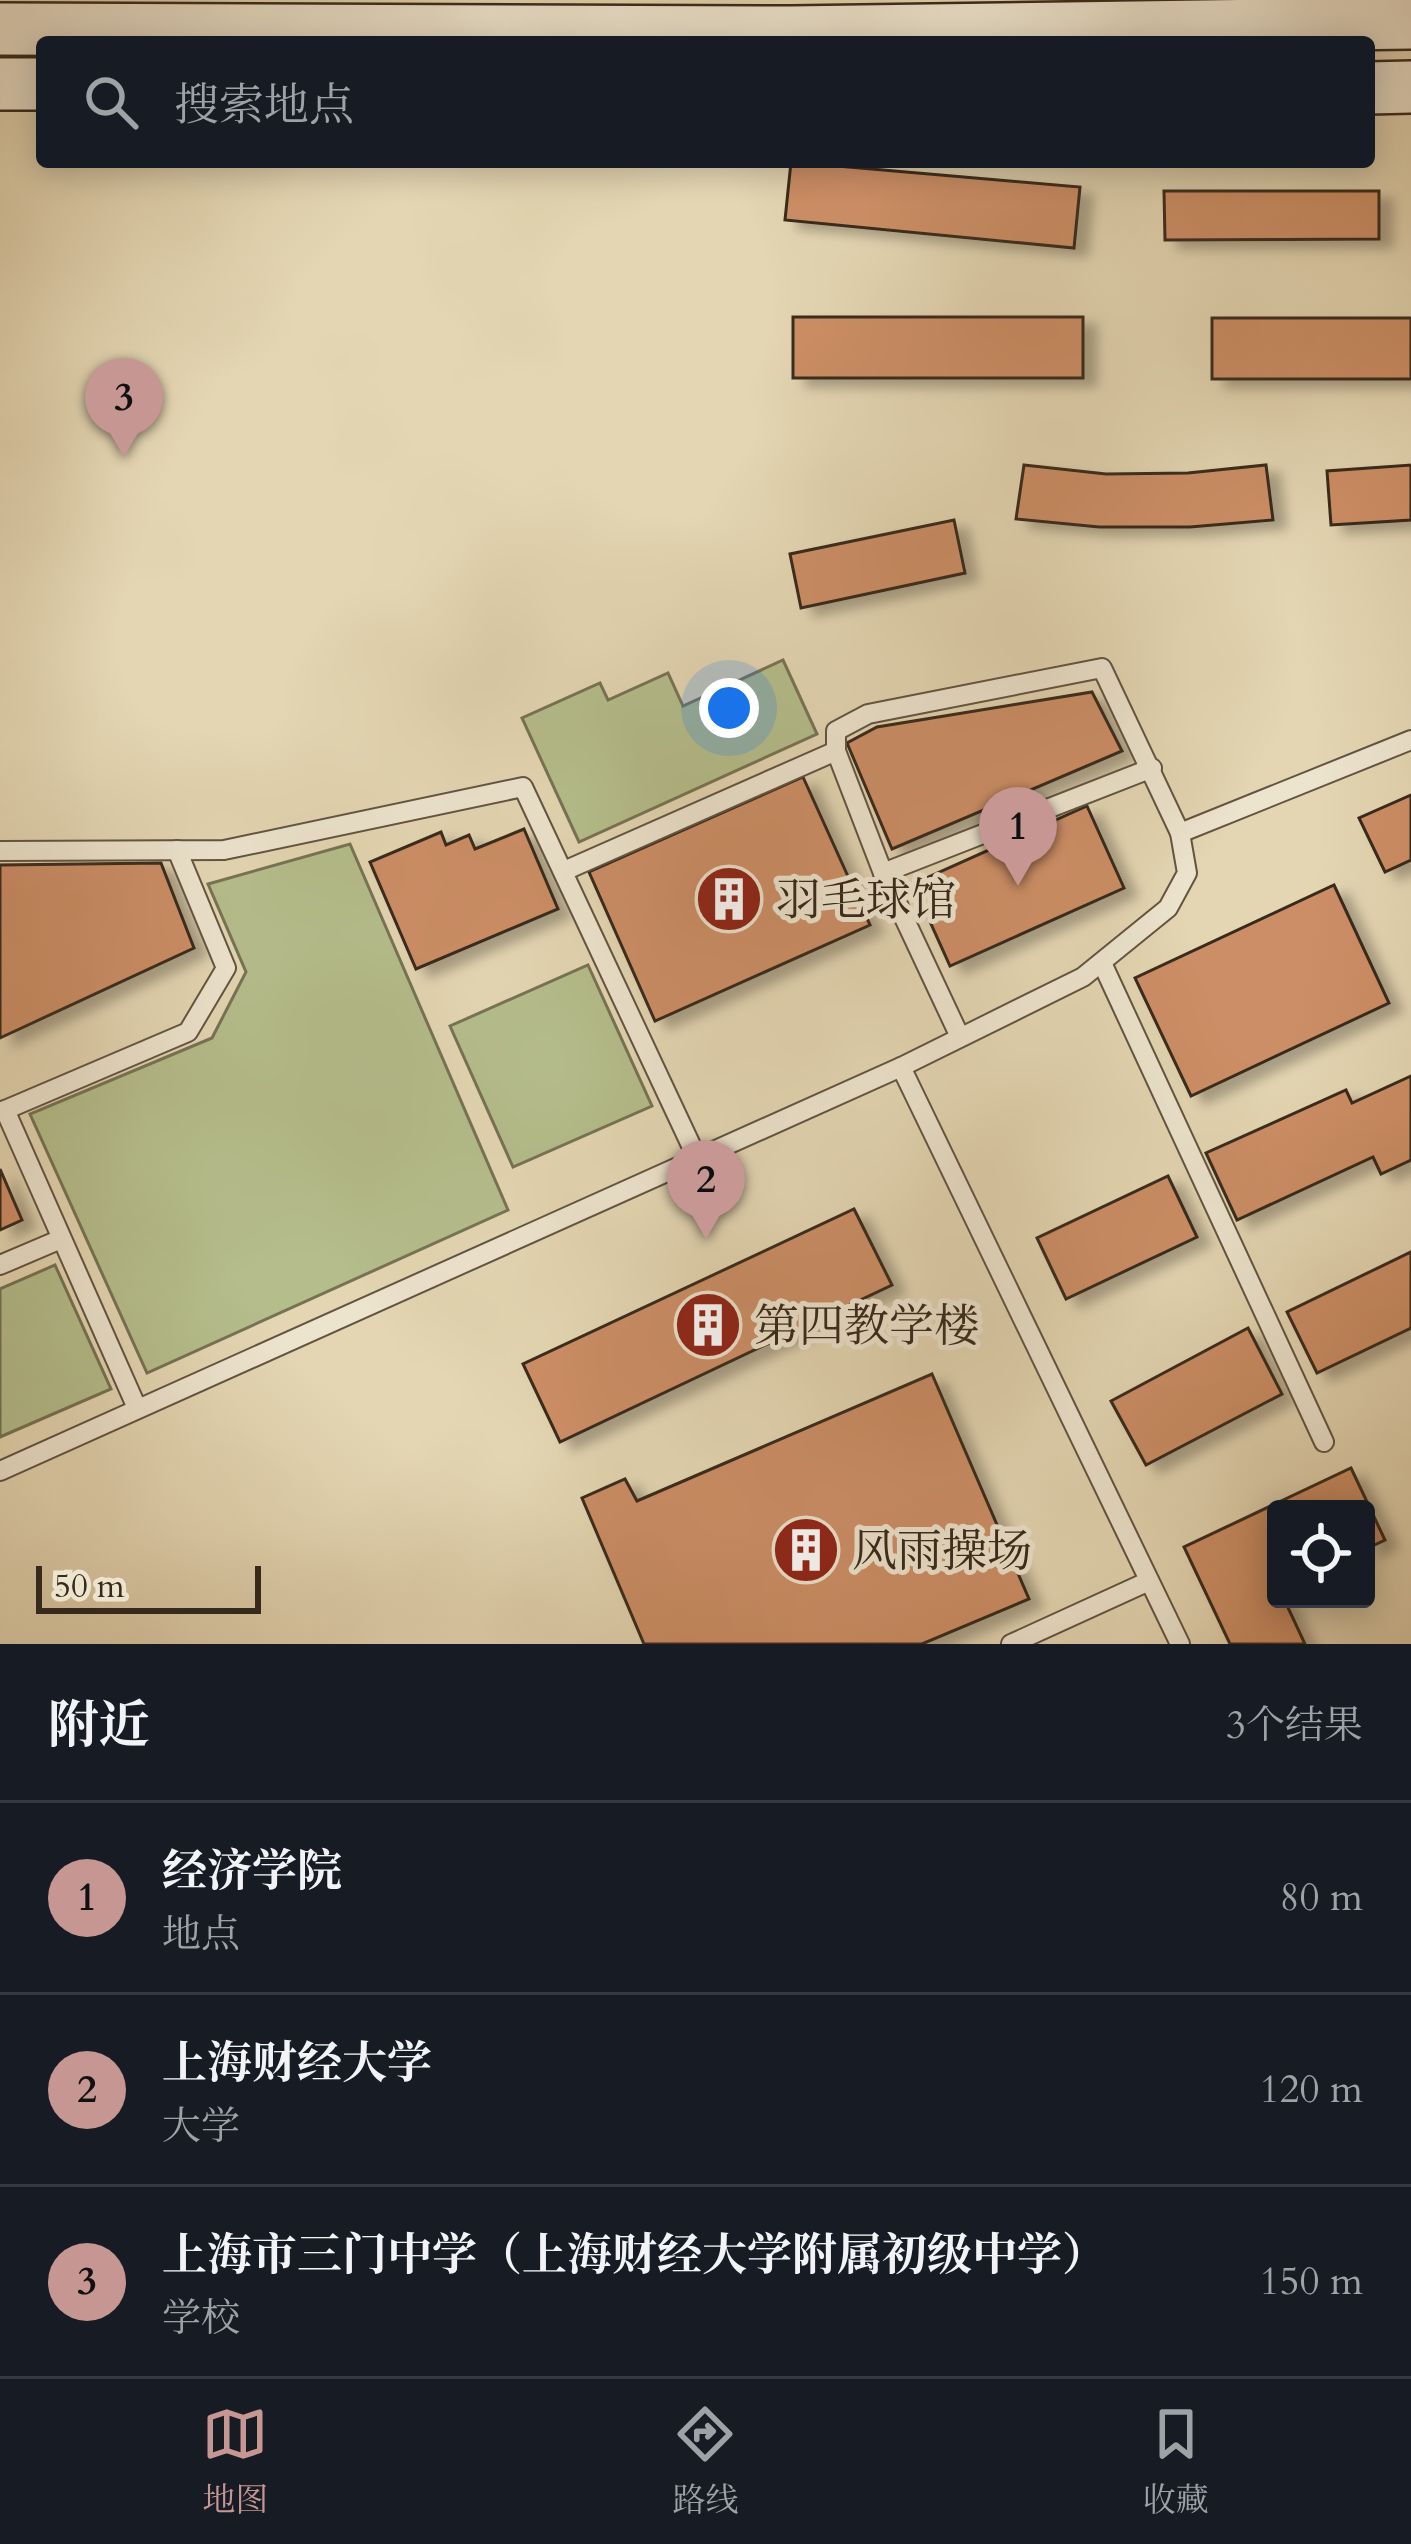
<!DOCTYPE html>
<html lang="zh">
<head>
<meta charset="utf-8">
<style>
	:root { --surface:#171b24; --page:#20242c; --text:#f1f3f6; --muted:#9ea1a6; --line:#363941; --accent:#c59692 }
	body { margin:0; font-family:Cardo,"Noto Serif SC",serif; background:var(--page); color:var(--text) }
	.controls { position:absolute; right:36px; bottom:36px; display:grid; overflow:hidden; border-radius:12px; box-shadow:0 6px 30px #0003 }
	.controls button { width:108px; height:108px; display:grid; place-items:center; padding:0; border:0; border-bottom:3px solid var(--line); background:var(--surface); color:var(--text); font:60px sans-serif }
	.scale { position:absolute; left:36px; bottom:30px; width:225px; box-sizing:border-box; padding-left:12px; border:6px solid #37291c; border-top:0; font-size:33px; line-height:42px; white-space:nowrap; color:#37291c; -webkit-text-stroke:9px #ede4ce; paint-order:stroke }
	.you { position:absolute; left:729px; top:708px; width:42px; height:42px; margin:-30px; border:9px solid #fff; border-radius:50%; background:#1a73e8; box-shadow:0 0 0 18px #1a73e833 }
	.badge { display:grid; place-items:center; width:78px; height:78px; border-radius:50%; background:var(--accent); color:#111; font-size:39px; font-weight:700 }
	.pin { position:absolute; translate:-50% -99px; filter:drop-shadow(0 3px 6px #0008) }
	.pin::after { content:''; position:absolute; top:63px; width:42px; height:36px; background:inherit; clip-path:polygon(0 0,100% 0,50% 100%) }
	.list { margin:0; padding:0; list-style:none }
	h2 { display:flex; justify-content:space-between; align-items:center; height:156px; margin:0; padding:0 48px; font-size:51px }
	h2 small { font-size:39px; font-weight:400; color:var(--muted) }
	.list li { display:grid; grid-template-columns:78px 1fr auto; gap:36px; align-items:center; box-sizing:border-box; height:192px; padding:0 48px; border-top:3px solid var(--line) }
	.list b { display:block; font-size:45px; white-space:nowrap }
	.list p { margin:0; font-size:39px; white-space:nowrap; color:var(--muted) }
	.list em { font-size:39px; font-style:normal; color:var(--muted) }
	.icon { flex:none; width:66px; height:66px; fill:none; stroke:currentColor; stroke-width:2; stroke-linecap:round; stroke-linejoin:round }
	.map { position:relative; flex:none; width:1411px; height:1644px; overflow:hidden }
	.search { position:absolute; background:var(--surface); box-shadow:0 6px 30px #0003; left:36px; right:36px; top:36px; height:132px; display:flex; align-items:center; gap:30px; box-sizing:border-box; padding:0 42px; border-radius:12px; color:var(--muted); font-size:45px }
	.sheet { height:732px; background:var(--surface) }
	nav { display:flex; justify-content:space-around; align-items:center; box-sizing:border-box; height:168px; border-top:3px solid var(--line); background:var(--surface); font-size:33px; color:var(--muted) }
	nav a { display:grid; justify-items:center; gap:6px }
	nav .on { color:var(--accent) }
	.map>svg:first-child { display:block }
</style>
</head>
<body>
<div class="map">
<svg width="1411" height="1644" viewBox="0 0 1411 1644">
	<defs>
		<filter id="shadow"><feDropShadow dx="13" dy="8" stdDeviation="6" flood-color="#0004"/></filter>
	</defs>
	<rect width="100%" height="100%" fill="#e4d6b3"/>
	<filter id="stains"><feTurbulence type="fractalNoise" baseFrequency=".00167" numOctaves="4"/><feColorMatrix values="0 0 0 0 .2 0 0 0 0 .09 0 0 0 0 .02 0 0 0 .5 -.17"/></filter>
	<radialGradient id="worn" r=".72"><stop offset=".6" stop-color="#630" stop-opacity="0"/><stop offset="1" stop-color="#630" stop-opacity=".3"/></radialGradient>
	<g fill="#b5bd8c" stroke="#767354" stroke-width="3">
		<path d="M783,660L817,734L579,842L522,718L600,683L608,700L668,673L683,706Z"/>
		<path d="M350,844L508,1210L147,1373L30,1114L212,1038L246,972L208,884Z"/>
		<path d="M588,965L652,1106L513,1167L450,1026Z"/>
		<path d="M55,1265L111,1389L0,1437V1289Z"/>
	</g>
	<g fill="#cc8e66" stroke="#37291c" stroke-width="3" filter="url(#shadow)">
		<path d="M791,162L1080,187L1074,248L785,220Z"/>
		<path d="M1164,191H1379V239L1165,240Z"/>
		<rect x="793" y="317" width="290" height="61"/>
		<rect x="1212" y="318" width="199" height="61"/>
		<path d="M1024,465L1106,474L1188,473L1266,465L1273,520L1190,527H1099L1016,519Z"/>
		<path d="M1411,465V520L1331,525L1327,471Z"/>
		<path d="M954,520L965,573L801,608L790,554Z"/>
		<path d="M1092,692L1122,751L892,849L847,743L877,727Z"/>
		<path d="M803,777L870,925L655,1021L589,872Z"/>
		<path d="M1411,795V860L1385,872L1359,818Z"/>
		<path d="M1087,806L1124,888L950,966L913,884Z"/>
		<path d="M524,829L558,909L416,969L370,862L441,832L446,845L469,835L475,849Z"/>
		<path d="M161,863L194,948L0,1038V865Z"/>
		<path d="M1334,885L1389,1003L1191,1096L1135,978Z"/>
		<path d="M1411,1076V1160L1381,1174L1373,1157L1237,1220L1206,1153L1346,1090L1352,1103Z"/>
		<path d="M0,1169L22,1220L0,1230Z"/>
		<path d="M1168,1176L1197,1237L1066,1299L1037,1238Z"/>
		<path d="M854,1209L892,1285L560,1442L523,1364Z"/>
		<path d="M1411,1252V1328L1317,1373L1287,1312Z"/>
		<path d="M1248,1328L1282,1394L1146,1465L1111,1401Z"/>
		<path d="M932,1374L1029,1599L922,1644H644L582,1498L625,1479L637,1501Z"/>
		<path d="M1351,1468L1385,1540L1366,1549V1509H1276V1599H1284L1305,1644H1230L1184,1547Z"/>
	</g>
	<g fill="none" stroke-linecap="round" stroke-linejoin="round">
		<defs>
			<g id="lane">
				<path d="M836,751L883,873L960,1037"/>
				<path d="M1180,833L1411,740"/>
				<path d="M0,851L224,850L523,787L697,1158"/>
				<path d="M883,873L1152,768"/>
				<path d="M1102,963L1324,1442"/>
				<path d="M901,1067L1180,1644"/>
				<path d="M5,1110L188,1032L226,968L177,850"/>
				<path d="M0,1112L5,1110L137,1408"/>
				<path d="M0,1265L61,1239"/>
				<path d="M0,1471L901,1067L1083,977L1168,908L1187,873L1180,833L1102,668L868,714L836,731V751L564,871"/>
				<path d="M1011,1644L1149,1581"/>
			</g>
			<g id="secondary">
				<path d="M0,29L791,32L1411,23"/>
				<path d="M0,84H42"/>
				<path d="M1369,88L1411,87"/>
			</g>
		</defs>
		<use href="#lane" stroke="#625442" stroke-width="22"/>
		<use href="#secondary" stroke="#37291c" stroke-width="56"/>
		<use href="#lane" stroke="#ede4ce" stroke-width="18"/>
		<use href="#secondary" stroke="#ede4ce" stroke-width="51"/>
	</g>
	<defs>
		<symbol id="building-disc" viewBox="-11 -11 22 22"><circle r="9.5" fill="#8f2418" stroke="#ede4ce"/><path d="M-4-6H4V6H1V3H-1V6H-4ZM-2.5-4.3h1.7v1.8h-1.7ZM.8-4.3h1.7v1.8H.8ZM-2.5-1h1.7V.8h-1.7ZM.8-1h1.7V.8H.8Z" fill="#fff"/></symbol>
	</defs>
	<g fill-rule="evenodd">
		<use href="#building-disc" x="691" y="861" width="76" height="76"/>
		<use href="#building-disc" x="670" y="1287" width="76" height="76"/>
		<use href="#building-disc" x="768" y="1512" width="76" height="76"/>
	</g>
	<g text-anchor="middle" stroke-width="10" stroke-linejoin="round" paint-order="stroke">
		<g font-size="45" fill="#37291c" stroke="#ede4ce" text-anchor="start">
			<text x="776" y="915">羽毛球馆</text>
			<text x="754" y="1341">第四教学楼</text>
			<text x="852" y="1566">风雨操场</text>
		</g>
	</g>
	<rect width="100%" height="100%" filter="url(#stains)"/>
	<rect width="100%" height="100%" fill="url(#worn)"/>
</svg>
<div class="controls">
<button><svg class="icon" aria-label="locate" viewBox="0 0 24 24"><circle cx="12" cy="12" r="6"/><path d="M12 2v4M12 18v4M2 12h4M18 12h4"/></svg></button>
</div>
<div class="scale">50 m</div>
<div class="you"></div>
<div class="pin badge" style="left:1018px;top:886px">1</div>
<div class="pin badge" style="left:706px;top:1239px">2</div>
<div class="pin badge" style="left:124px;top:457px">3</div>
<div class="search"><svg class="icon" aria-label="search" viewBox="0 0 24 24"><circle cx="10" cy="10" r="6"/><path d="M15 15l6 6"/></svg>搜索地点</div>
</div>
<section class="sheet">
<h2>附近<small>3个结果</small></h2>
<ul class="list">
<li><span class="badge">1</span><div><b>经济学院</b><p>地点</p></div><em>80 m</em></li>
<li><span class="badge">2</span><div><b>上海财经大学</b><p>大学</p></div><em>120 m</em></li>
<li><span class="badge">3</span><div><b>上海市三门中学（上海财经大学附属初级中学）</b><p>学校</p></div><em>150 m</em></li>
</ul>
</section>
<nav>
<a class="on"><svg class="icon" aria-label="map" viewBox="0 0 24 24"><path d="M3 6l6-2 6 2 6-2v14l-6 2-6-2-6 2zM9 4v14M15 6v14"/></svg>地图</a>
<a><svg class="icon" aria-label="directions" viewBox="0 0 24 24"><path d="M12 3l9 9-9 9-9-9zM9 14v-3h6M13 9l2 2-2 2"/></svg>路线</a>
<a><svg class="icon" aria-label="saved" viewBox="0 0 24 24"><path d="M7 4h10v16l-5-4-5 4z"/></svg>收藏</a>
</nav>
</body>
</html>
